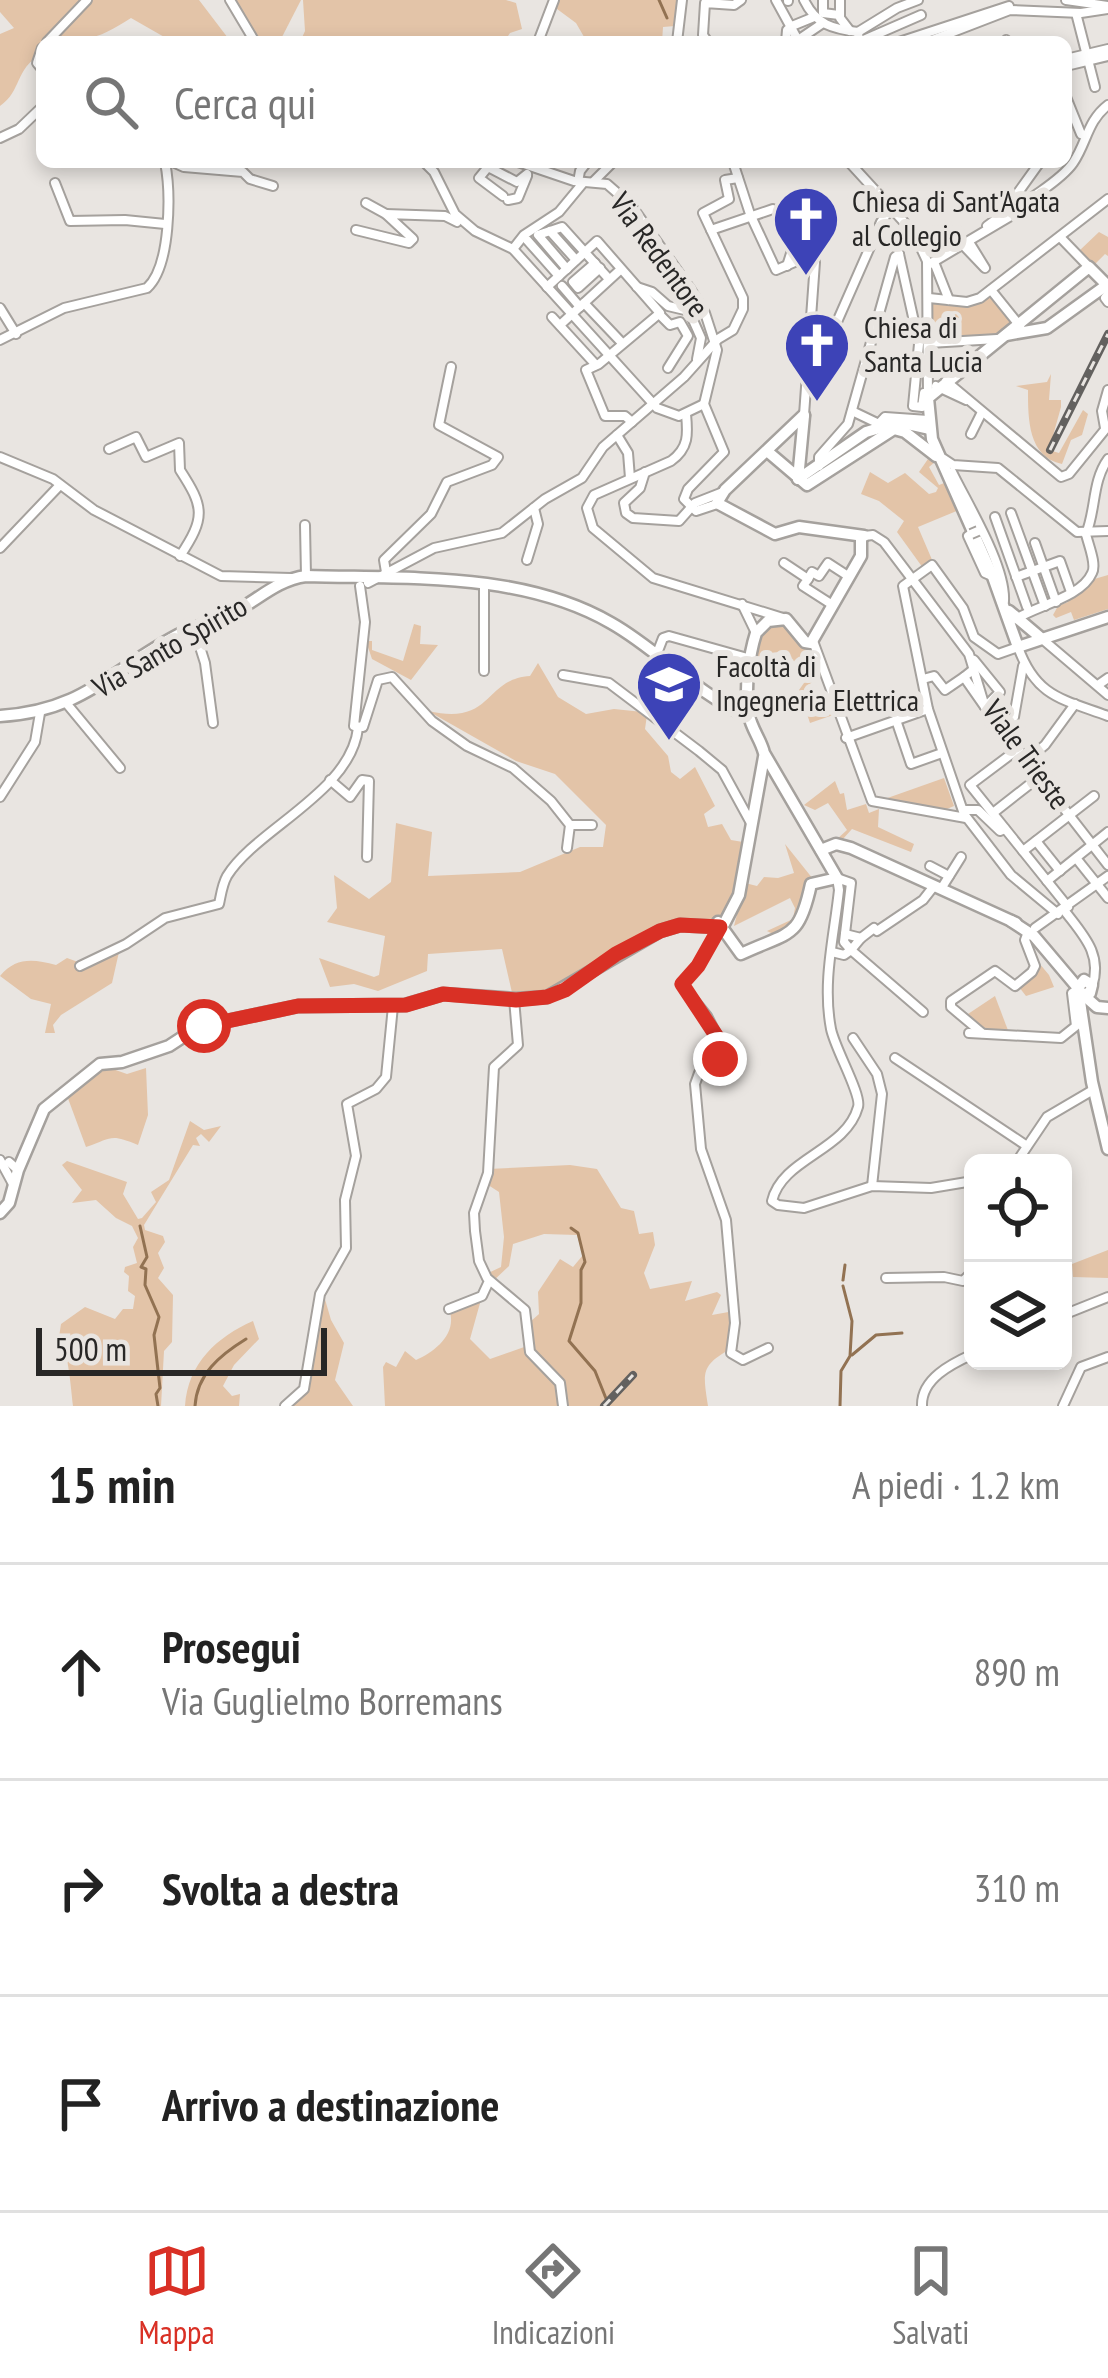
<!DOCTYPE html>
<html lang="it">
<head>
<meta charset="utf-8">
<style>
	:root { --surface:#fff; --page:#f6f6f6; --text:#222; --muted:#767676; --line:#e0e0e0; --accent:#d93025 }
	body { margin:0; font-family:"PT Sans Narrow",sans-serif; background:var(--page); color:var(--text) }
	.controls { position:absolute; right:36px; bottom:36px; display:grid; overflow:hidden; border-radius:18px; box-shadow:0 6px 18px #0003 }
	.controls button { width:108px; height:108px; display:grid; place-items:center; padding:0; border:0; border-bottom:3px solid var(--line); background:var(--surface); color:var(--text); font:60px sans-serif }
	.scale { position:absolute; left:36px; bottom:30px; width:291px; box-sizing:border-box; padding-left:12px; border:6px solid #282726; border-top:0; font-size:33px; line-height:42px; white-space:nowrap; color:#282726; -webkit-text-stroke:9px #e9e5e1; paint-order:stroke }
	.stop { position:absolute; width:36px; height:36px; margin:-27px; border:9px solid #d93025; border-radius:50%; background:#fff }
	.stop.end { background:#d93025; border-color:#fff; box-shadow:0 3px 12px #0008 }
	.list { margin:0; padding:0; list-style:none }
	h2 { display:flex; justify-content:space-between; align-items:center; height:156px; margin:0; padding:0 48px; font-size:51px }
	h2 small { font-size:39px; font-weight:400; color:var(--muted) }
	.list li { display:grid; grid-template-columns:78px 1fr auto; gap:36px; align-items:center; box-sizing:border-box; height:216px; padding:0 48px; border-top:3px solid var(--line) }
	.list b { display:block; font-size:45px; white-space:nowrap }
	.list p { margin:0; font-size:39px; white-space:nowrap; color:var(--muted) }
	.list em { font-size:39px; font-style:normal; color:var(--muted) }
	.icon { flex:none; width:66px; height:66px; fill:none; stroke:currentColor; stroke-width:2; stroke-linecap:round; stroke-linejoin:round }
	.map { position:relative; flex:none; width:1108px; height:1406px; overflow:hidden }
	.search { position:absolute; background:var(--surface); box-shadow:0 6px 18px #0003; left:36px; right:36px; top:36px; height:132px; display:flex; align-items:center; gap:30px; box-sizing:border-box; padding:0 42px; border-radius:18px; color:var(--muted); font-size:45px }
	.sheet { height:804px; background:var(--surface) }
	nav { display:flex; justify-content:space-around; align-items:center; box-sizing:border-box; height:168px; border-top:3px solid var(--line); background:var(--surface); font-size:33px; color:var(--muted) }
	nav a { display:grid; justify-items:center; gap:6px }
	nav .on { color:var(--accent) }
	.map>svg:first-child { display:block }
</style>
</head>
<body>
<div class="map">
<svg width="1108" height="1406" viewBox="0 0 1108 1406">
	<rect width="100%" height="100%" fill="#e9e5e1"/>
	<g fill="#e3c4a8">
		<path d="M0,0H199L231,42H173L131,18C111,30 94,43 71,36L60,42H42V53C14,70 22,91 0,106V34L14,28L0,12Z"/>
		<path d="M230,0H301L282,37L254,42Z"/>
		<path d="M303,0H506L516,3L522,29L510,33L504,42H300L305,31Z"/>
		<path d="M554,0H678L675,26L663,27L662,42H587L576,23L553,6Z"/>
		<path d="M1099,232L1108,237V256L1105,254L1093,266L1079,251Z"/>
		<path d="M993,296L1015,322L992,336L932,341L931,301L963,307Z"/>
		<path d="M1051,374L1049,400H1061V407L1049,450L1059,453L1083,410L1088,414L1082,435L1071,440L1062,464C1028,457 1028,419 1028,390L1016,386L1047,382Z"/>
		<path d="M928,459L936,461L929,467L939,485L947,482L959,510L918,527L933,562L923,568L897,532L904,521L879,501L861,494L870,472L888,483L905,473L929,494L936,492L938,488L919,472Z"/>
		<path d="M1108,575V609L1074,620L1071,612L1056,618L1053,615L1058,606L1068,602L1067,598L1091,580Z"/>
		<path d="M782,621L803,643L809,657L805,660L809,673L816,672L818,679L806,686L812,704H832L836,714L810,723L799,690L804,683L801,673L792,675L781,651L754,659C757,637 761,629 782,621Z"/>
		<path d="M414,624L421,626L420,644L438,645L411,680L372,659L366,641H372V650L403,661Z"/>
		<path d="M538,663L558,697L586,714L614,709L643,712L647,715L645,729L668,756L671,772L680,779L695,767L715,806L704,814L708,827L722,824L731,840L749,843L737,894L720,918L663,925L610,953L556,991L513,997L502,949L428,954L427,971L378,991L354,984L330,987L319,958L374,977L379,975L385,936L327,922L337,908L334,875L369,899L391,882L396,823L432,832L428,876L520,872L580,847H603L606,825L555,774L516,761L428,711C494,726 483,679 530,676Z"/>
		<path d="M944,778L954,806L947,809L879,801Z"/>
		<path d="M835,781L840,794L844,793L847,810L866,804L869,813L879,809L878,827L914,844L911,852L852,829L842,840H836L847,830L828,803L815,810L804,805Z"/>
		<path d="M785,844L813,879L800,919L775,935L767,931L793,919L795,908L790,898L734,926L745,883L757,886L764,877L778,878L794,873Z"/>
		<path d="M121,943L112,983L61,1015L53,1025L55,1033H45L51,1004L31,999L0,976C16,957 33,959 56,965L67,958L78,962Z"/>
		<path d="M1034,957L1049,975L1054,987L1026,996L1019,987L1038,970Z"/>
		<path d="M995,996L1009,1033L982,1031L965,1016Z"/>
		<path d="M107,1067L127,1074L146,1068L148,1115L138,1145C110,1133 112,1138 86,1147L66,1093L92,1068Z"/>
		<path d="M190,1121L204,1130L221,1126L209,1142L201,1134L196,1138L200,1146L193,1145L144,1225L145,1230L163,1236L165,1242L158,1253L164,1268L158,1278L173,1295L172,1342L164,1351L161,1406H73C71,1389 68,1347 59,1337L61,1324L85,1307L115,1319L123,1309H133L135,1296L128,1291L129,1276L124,1272L125,1267L137,1263L133,1247L138,1238L132,1226L116,1218L96,1200L72,1203L82,1190L62,1165L67,1161L127,1182L123,1194L138,1219L142,1218L156,1202L151,1192L169,1180Z"/>
		<path d="M570,1165L597,1169L621,1208L634,1211L639,1234L653,1232L655,1245L644,1273L650,1289L692,1281L685,1301L717,1292L721,1295L712,1315L734,1311L732,1348C700,1366 703,1372 708,1406H565L563,1384L532,1351L530,1322L539,1314L538,1292L560,1259L573,1267L583,1255L577,1235L544,1234L513,1244L509,1266L491,1283L484,1275L501,1267L504,1237L499,1192L485,1183L488,1169Z"/>
		<path d="M1108,1250V1278L1073,1277L1072,1264Z"/>
		<path d="M322,1289L331,1320L344,1343L335,1380L353,1406H285L299,1396Z"/>
		<path d="M482,1296L470,1339L490,1359L527,1346L558,1383L560,1406H385L383,1367L386,1362L396,1367L405,1351L416,1360C436,1351 458,1333 449,1309Z"/>
		<path d="M253,1321L259,1339L234,1365L223,1386L232,1396L240,1394L239,1406H185C188,1363 217,1337 253,1321Z"/>
	</g>
	<g fill="none" stroke-linecap="round" stroke-linejoin="round">
		<g stroke="#927252" stroke-width="3">
			<path d="M659,0L667,18"/>
			<path d="M140,1226L147,1257L141,1267L146,1269L145,1285L159,1317L154,1335L160,1388L156,1394L158,1406"/>
			<path d="M571,1228L578,1233L585,1262L581,1270V1303L569,1341L595,1371L607,1401"/>
			<path d="M843,1280L845,1265"/>
			<path d="M852,1355L876,1335L902,1333"/>
			<path d="M607,1405V1406"/>
			<path d="M195,1406C197,1374 220,1355 246,1339"/>
			<path d="M840,1406L841,1371L850,1356L852,1321L843,1286"/>
		</g>
		<defs>
			<g id="minor">
				<path d="M230,0L255,42"/>
				<path d="M776,0L799,42"/>
				<path d="M788,0V1"/>
				<path d="M804,0C816,25 833,29 858,32"/>
				<path d="M823,0V13L839,15"/>
				<path d="M840,0V18L850,31"/>
				<path d="M1066,0L1108,6"/>
				<path d="M1076,13L1095,87"/>
				<path d="M792,26L814,17"/>
				<path d="M858,32L859,42L921,15"/>
				<path d="M858,32L897,8L918,0"/>
				<path d="M798,40L823,23"/>
				<path d="M1006,40L1007,42"/>
				<path d="M47,42L87,0"/>
				<path d="M538,42L554,0"/>
				<path d="M677,42L682,0"/>
				<path d="M708,42L703,35L705,3L734,5L741,0"/>
				<path d="M786,42L787,30L792,26"/>
				<path d="M899,42L1009,6"/>
				<path d="M927,42L1010,10L1081,13L1108,9"/>
				<path d="M42,48L37,63L42,69"/>
				<path d="M1066,59L1108,49"/>
				<path d="M1066,66L1108,56"/>
				<path d="M1066,97L1081,134"/>
				<path d="M0,138L19,129L42,107"/>
				<path d="M173,162L184,167L243,172L250,179L273,186"/>
				<path d="M424,162L434,172L455,214L475,231L513,249L657,408L679,416L704,404"/>
				<path d="M518,162L574,181L607,184L631,205L691,290L705,313L717,350L704,404L724,452L688,489L684,499L696,511L717,504"/>
				<path d="M733,162L750,214L776,270L797,261L815,262L804,415"/>
				<path d="M849,162L914,233L927,261L928,398"/>
				<path d="M594,181L613,162"/>
				<path d="M578,182L580,171L587,162"/>
				<path d="M55,183L70,221L125,220L165,224"/>
				<path d="M503,196L479,178L488,167L517,182L527,174"/>
				<path d="M508,200L518,198L527,176"/>
				<path d="M366,203L386,214"/>
				<path d="M1002,215C1021,206 1062,179 1073,163C1087,143 1087,121 1108,105"/>
				<path d="M624,216L688,309"/>
				<path d="M987,226L1002,215L1040,162"/>
				<path d="M356,230L409,243L413,239L386,214L445,216L457,222"/>
				<path d="M711,230L773,209L797,221L801,222L787,266"/>
				<path d="M550,231L576,260"/>
				<path d="M1060,237L1089,267"/>
				<path d="M527,240L559,276"/>
				<path d="M964,246L985,268L969,242"/>
				<path d="M513,249L524,235L559,212L583,183"/>
				<path d="M899,254L919,344L913,406L922,407L924,393"/>
				<path d="M934,262L949,300"/>
				<path d="M595,263L573,282L578,288L600,268"/>
				<path d="M928,265L1014,214"/>
				<path d="M567,269L538,235L562,227L609,279"/>
				<path d="M562,286L580,307"/>
				<path d="M547,287L597,241L660,313L599,364L586,370L605,416H625L632,422"/>
				<path d="M637,287L652,292L668,306L689,311L701,338L697,359"/>
				<path d="M991,290L1020,326"/>
				<path d="M1108,294L1105,298L1108,302"/>
				<path d="M929,298L967,302L980,298L1108,199"/>
				<path d="M584,303L622,343"/>
				<path d="M0,308L16,334"/>
				<path d="M659,314L670,325L680,322L688,336L668,368"/>
				<path d="M552,317L596,365"/>
				<path d="M560,325L620,270"/>
				<path d="M0,340L64,308L147,288C171,266 171,193 165,162"/>
				<path d="M929,343L997,339"/>
				<path d="M946,381L1061,477L1069,474L1108,426"/>
				<path d="M936,386L966,400"/>
				<path d="M807,390L881,222L891,208"/>
				<path d="M852,411L877,423"/>
				<path d="M686,414C688,434 689,448 671,461L594,495L587,508L593,528L653,578L783,618"/>
				<path d="M1105,428L1102,411L1108,390"/>
				<path d="M873,430L885,417L928,420"/>
				<path d="M971,434L982,412"/>
				<path d="M617,435L628,453L630,478"/>
				<path d="M109,449L136,437L146,457L179,443L180,470C204,507 206,517 180,556"/>
				<path d="M0,457L53,479L94,510L221,576L291,578"/>
				<path d="M944,459L953,465L998,468L1077,532L1108,531"/>
				<path d="M819,466V457L848,424L895,257L899,254"/>
				<path d="M645,472L640,488L624,503L626,513L633,518L679,521L695,503L723,492"/>
				<path d="M952,472C968,505 1006,566 1004,601"/>
				<path d="M1011,513L1045,606"/>
				<path d="M995,517L1027,607"/>
				<path d="M305,525L306,576"/>
				<path d="M971,534L968,536L985,573L992,576"/>
				<path d="M1086,534C1096,510 1092,481 1108,459"/>
				<path d="M864,536L873,535L884,542L969,654L985,707L1108,865"/>
				<path d="M1035,543L1056,602"/>
				<path d="M0,548L60,485"/>
				<path d="M527,560L538,524L534,508"/>
				<path d="M784,563L808,579L803,586L831,604"/>
				<path d="M386,572L384,560L431,514L447,482L492,465L498,457L439,425L451,367"/>
				<path d="M1016,577L1060,561L1071,592"/>
				<path d="M808,579L812,572L819,576L828,563L848,576"/>
				<path d="M368,583L434,548L502,533L545,499L582,478L603,447L684,377L718,339L733,330L743,309V298L703,213L729,199L725,180L738,178"/>
				<path d="M360,586L365,622L354,726L363,727L378,680L392,677L432,721L467,746L513,768L551,801L570,825L567,848"/>
				<path d="M484,587V671"/>
				<path d="M742,604L756,633"/>
				<path d="M1016,619C1036,606 1082,597 1092,573C1097,564 1088,544 1086,534"/>
				<path d="M194,628L205,663L213,723"/>
				<path d="M1041,638L1108,695"/>
				<path d="M813,641L872,801L966,818"/>
				<path d="M656,656L663,638L669,636L751,659"/>
				<path d="M974,669L964,677L985,707L1000,692L974,660"/>
				<path d="M563,675L609,683L699,751L722,770L751,823"/>
				<path d="M923,679L934,676L945,690L964,677"/>
				<path d="M1098,685L1108,678"/>
				<path d="M67,704L120,768"/>
				<path d="M896,720L911,764L942,753"/>
				<path d="M1003,730L1014,717L1023,666"/>
				<path d="M846,738L928,709"/>
				<path d="M1018,749L970,785L1068,907"/>
				<path d="M1027,760L1045,745L1075,704"/>
				<path d="M330,780L350,797L362,780L369,781L367,857"/>
				<path d="M0,797L35,742L40,713"/>
				<path d="M963,810H978L1000,831L1005,829"/>
				<path d="M993,813L1039,777"/>
				<path d="M570,825H592"/>
				<path d="M1036,841L1060,871"/>
				<path d="M1023,851L1094,796"/>
				<path d="M1076,858L1108,898"/>
				<path d="M930,866L949,876"/>
				<path d="M1047,881L1108,832"/>
				<path d="M941,889L961,857"/>
				<path d="M1064,910C1083,935 1103,954 1092,987"/>
				<path d="M1058,914L1011,875L964,814L928,709L903,586L932,565L963,608L974,637L998,654L1018,647C1036,697 1062,699 1108,716"/>
				<path d="M719,928L698,966L681,984L707,1016L724,1049L720,1059L699,1073L695,1084L701,1149L726,1220L735,1323L731,1353L743,1360L768,1348"/>
				<path d="M1035,928L1108,876"/>
				<path d="M845,934L861,938L874,928L877,931L923,900L934,886"/>
				<path d="M861,938L851,950L844,942L851,883L837,878L839,890C834,937 822,982 831,1029C835,1049 862,1095 858,1107C846,1151 782,1158 772,1201L778,1205L804,1208L872,1186L931,1188L973,1181"/>
				<path d="M832,952L844,955L851,950L923,1012"/>
				<path d="M80,966L126,944L165,918L219,904C221,895 222,885 227,876C256,829 351,792 358,728"/>
				<path d="M514,999L518,1045L494,1067L488,1173L474,1213L475,1231L479,1261L487,1278L525,1310L530,1352L560,1383L563,1406"/>
				<path d="M969,1033L1061,1038L1076,1026L1072,993L1078,989"/>
				<path d="M982,1033L951,1007V1001L995,971L1015,986L1032,972L1035,966L1025,940L1028,932"/>
				<path d="M853,1038L877,1074L882,1094L872,1186"/>
				<path d="M895,1058L1027,1146"/>
				<path d="M0,1160L13,1184"/>
				<path d="M9,1162L18,1170"/>
				<path d="M1016,1163L1047,1117L1093,1090"/>
				<path d="M886,1278L944,1277L963,1281L973,1271"/>
				<path d="M449,1309L482,1296L489,1281"/>
				<path d="M1063,1315L1108,1297"/>
				<path d="M285,1406L304,1389L320,1294L346,1248L345,1200L356,1156L347,1104L376,1089L386,1077L393,1006"/>
				<path d="M922,1406C921,1379 951,1364 973,1354"/>
				<path d="M1063,1406L1081,1367L1108,1357"/>
			</g>
			<g id="major">
				<path d="M1107,285L1089,267L928,398L932,439L993,577L1018,647L1108,617"/>
				<path d="M1006,335L1047,328L1108,284"/>
				<path d="M804,415L725,490L717,503L775,534L799,527L864,536"/>
				<path d="M767,451L807,485L894,429L905,432L936,456"/>
				<path d="M798,479L866,432L899,422L930,429"/>
				<path d="M798,479L804,416"/>
				<path d="M1009,611L1041,638"/>
				<path d="M0,716C83,711 110,671 178,635C195,626 214,622 231,614C257,601 276,580 306,576C406,579 521,571 611,623C659,650 695,693 747,716"/>
				<path d="M821,850L836,844L851,848L1016,923"/>
				<path d="M1011,921L1034,936L1078,988L1092,1082L1108,1149"/>
				<path d="M718,922L741,954C790,931 799,940 811,884L837,878L764,753C761,740 751,728 749,715C744,692 749,655 756,633L768,621L786,619L805,642L811,643L861,556V540"/>
				<path d="M724,924L739,895L764,757"/>
				<path d="M1078,988L1084,980L1092,985L1090,993L1082,994"/>
				<path d="M1081,993L1097,1007L1108,1008"/>
				<path d="M0,1213L9,1203L18,1170L44,1109L100,1064L122,1062L169,1046L198,1027L298,1006L405,1005L443,994L516,999L547,997L660,931L680,925L719,927"/>
			</g>
		</defs>
		<use href="#minor" stroke="#a5a19d" stroke-width="12"/>
		<use href="#major" stroke="#a5a19d" stroke-width="15"/>
		<use href="#minor" stroke="#fff" stroke-width="8"/>
		<use href="#major" stroke="#fff" stroke-width="10"/>
		<defs>
			<g id="rail">
				<path d="M1050,450L1108,334"/>
				<path d="M604,1406L633,1375"/>
			</g>
		</defs>
		<use href="#rail" stroke="#63615f" stroke-width="8"/>
		<use href="#rail" stroke="#e9e5e1" stroke-width="3" stroke-dasharray="9" stroke-linecap="butt"/>
		<defs>
			<path id="minor-bridge" d="M971,534L978,531"/>
		</defs>
		<use href="#minor-bridge" stroke="#a5a19d" stroke-width="12" stroke-linecap="butt"/>
		<use href="#minor-bridge" stroke="#fff" stroke-width="8"/>
	</g>
	<g fill="none" stroke-linecap="round" stroke-linejoin="round">
		<path stroke="#d93025" stroke-width="15" d="M204,1026L298,1006L406,1005L443,994L516,1000L547,997L565,990L616,954L660,931L680,925L720,927L698,966L682,984L723,1046L720,1059"/>
	</g>
	<defs>
		<symbol id="church-pin" viewBox="-11 -11 22 30"><path d="M0 17L-7.5 6A9.5 9.5 0 1 1 7.5 6Z" fill="#3d43b7" stroke="#e9e5e1"/><path d="M-1.2-6h2.4v3.5h3.3v2.4h-3.3V6h-2.4V-.1h-3.3v-2.4h3.3Z" fill="#fff"/></symbol>
		<symbol id="university-pin" viewBox="-11 -11 22 30"><path d="M0 17L-7.5 6A9.5 9.5 0 1 1 7.5 6Z" fill="#3d43b7" stroke="#e9e5e1"/><path d="M0-5L7-2L0 1L-7-2ZM-4 1L0 2.5L4 1V4Q0 6-4 4Z" fill="#fff"/></symbol>
	</defs>
	<g fill-rule="evenodd">
		<use href="#church-pin" x="768" y="181" width="76" height="104"/>
		<use href="#church-pin" x="779" y="307" width="76" height="104"/>
		<use href="#university-pin" x="631" y="646" width="76" height="104"/>
	</g>
	<g text-anchor="middle" stroke-width="12" stroke-linejoin="round" paint-order="stroke">
		<g font-size="30" fill="#282726" stroke="#e9e5e1" text-anchor="start">
			<text x="852" y="212">Chiesa di Sant'Agata<tspan x="852" dy="34">al Collegio</tspan></text>
			<text x="864" y="338">Chiesa di<tspan x="864" dy="34">Santa Lucia</tspan></text>
			<text x="716" y="677">Facoltà di<tspan x="716" dy="34">Ingegneria Elettrica</tspan></text>
		</g>
		<g font-size="30" fill="#282726" stroke="#e9e5e1">
			<text transform="translate(659 255) rotate(54)" y="10">Via Redentore</text>
			<text transform="translate(170 647) rotate(-30)" y="10">Via Santo Spirito</text>
			<text transform="translate(1026 755) rotate(54)" y="10">Viale Trieste</text>
		</g>
	</g>
</svg>
<div class="controls">
<button><svg class="icon" aria-label="locate" viewBox="0 0 24 24"><circle cx="12" cy="12" r="6"/><path d="M12 2v4M12 18v4M2 12h4M18 12h4"/></svg></button>
<button><svg class="icon" aria-label="layers" viewBox="0 0 24 24"><path d="M12 4l9 5-9 5-9-5zM3 14l9 5 9-5"/></svg></button>
</div>
<div class="scale">500 m</div>
<div class="stop" style="left:204px;top:1026px"></div>
<div class="stop end" style="left:720px;top:1059px"></div>
<div class="search"><svg class="icon" aria-label="search" viewBox="0 0 24 24"><circle cx="10" cy="10" r="6"/><path d="M15 15l6 6"/></svg>Cerca qui</div>
</div>
<section class="sheet">
<h2>15 min<small>A piedi · 1.2 km</small></h2>
<ul class="list">
<li><svg class="icon" aria-label="ahead" viewBox="0 0 24 24"><path d="M12 20V5M6 11l6-6 6 6"/></svg><div><b>Prosegui</b><p>Via Guglielmo Borremans</p></div><em>890 m</em></li>
<li><svg class="icon" aria-label="right" viewBox="0 0 24 24"><path d="M7 20v-9h11M14 6l5 5-5 5"/></svg><div><b>Svolta a destra</b></div><em>310 m</em></li>
<li><svg class="icon" aria-label="arrive" viewBox="0 0 24 24"><path d="M6 21V4h12l-3 4 3 4H6"/></svg><div><b>Arrivo a destinazione</b></div></li>
</ul>
</section>
<nav>
<a class="on"><svg class="icon" aria-label="map" viewBox="0 0 24 24"><path d="M3 6l6-2 6 2 6-2v14l-6 2-6-2-6 2zM9 4v14M15 6v14"/></svg>Mappa</a>
<a><svg class="icon" aria-label="directions" viewBox="0 0 24 24"><path d="M12 3l9 9-9 9-9-9zM9 14v-3h6M13 9l2 2-2 2"/></svg>Indicazioni</a>
<a><svg class="icon" aria-label="saved" viewBox="0 0 24 24"><path d="M7 4h10v16l-5-4-5 4z"/></svg>Salvati</a>
</nav>
</body>
</html>
